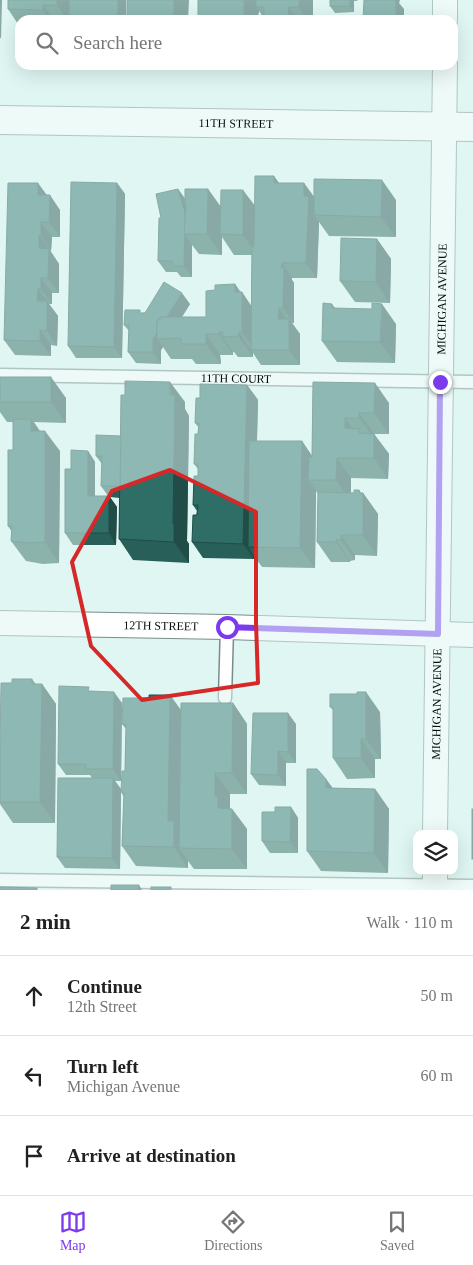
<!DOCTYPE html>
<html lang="en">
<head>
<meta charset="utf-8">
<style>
	:root { --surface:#fff; --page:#f2f2f2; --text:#222; --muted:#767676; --line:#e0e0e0; --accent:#7c3aed }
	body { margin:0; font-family:"Times New Roman",serif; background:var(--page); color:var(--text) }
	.controls { position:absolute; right:15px; bottom:15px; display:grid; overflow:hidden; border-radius:10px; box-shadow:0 5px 20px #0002 }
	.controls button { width:45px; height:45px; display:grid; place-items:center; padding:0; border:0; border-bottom:1px solid var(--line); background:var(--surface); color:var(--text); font:25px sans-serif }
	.stop { position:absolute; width:15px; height:15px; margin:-11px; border:4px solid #7c3aed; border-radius:50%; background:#fff }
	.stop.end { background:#7c3aed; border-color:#fff; box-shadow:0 1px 5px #0008 }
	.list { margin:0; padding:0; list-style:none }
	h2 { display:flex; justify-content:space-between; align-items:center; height:65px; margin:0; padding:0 20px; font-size:21px }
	h2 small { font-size:16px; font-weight:400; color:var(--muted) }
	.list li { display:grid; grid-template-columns:32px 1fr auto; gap:15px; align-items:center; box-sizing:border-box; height:80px; padding:0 20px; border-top:1px solid var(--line) }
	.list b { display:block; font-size:19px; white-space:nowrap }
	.list p { margin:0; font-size:16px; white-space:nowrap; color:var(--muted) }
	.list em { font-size:16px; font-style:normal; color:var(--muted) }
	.icon { flex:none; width:28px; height:28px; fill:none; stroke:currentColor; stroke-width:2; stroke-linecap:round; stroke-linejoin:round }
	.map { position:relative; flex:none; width:473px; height:890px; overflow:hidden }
	.search { position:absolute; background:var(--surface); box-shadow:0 5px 20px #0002; left:15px; right:15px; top:15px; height:55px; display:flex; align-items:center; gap:12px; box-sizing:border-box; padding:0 18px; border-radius:15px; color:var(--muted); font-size:19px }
	.sheet { height:305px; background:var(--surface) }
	nav { display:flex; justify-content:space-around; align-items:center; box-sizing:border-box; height:70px; border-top:1px solid var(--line); background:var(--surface); font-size:14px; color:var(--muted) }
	nav a { display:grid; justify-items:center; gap:2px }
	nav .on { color:var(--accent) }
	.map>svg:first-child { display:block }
</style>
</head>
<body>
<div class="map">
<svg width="473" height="890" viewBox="0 0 473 890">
	<rect width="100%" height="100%" fill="#dff6f2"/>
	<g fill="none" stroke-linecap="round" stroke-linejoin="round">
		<defs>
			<g id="service">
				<path id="s1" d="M0,375L473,382"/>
				<path d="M225,698L227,627"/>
				<path d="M0,880L473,886"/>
			</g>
			<g id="minor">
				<path d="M445,20V0"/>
				<path id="s2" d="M0,623L227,627L473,635"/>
				<path id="s3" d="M435,834L445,65"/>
				<path d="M435,890V871"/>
			</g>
			<g id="tertiary">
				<path id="s4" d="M0,120L473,127"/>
			</g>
		</defs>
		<use href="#service" stroke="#788d8a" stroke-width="15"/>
		<use href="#minor" stroke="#788d8a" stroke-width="26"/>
		<use href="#tertiary" stroke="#788d8a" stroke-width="30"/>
		<use href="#service" stroke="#fff" stroke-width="12"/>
		<use href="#minor" stroke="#fff" stroke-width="24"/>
		<use href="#tertiary" stroke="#fff" stroke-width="28"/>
	</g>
	<g fill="#285f58">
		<path d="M8,0H126V20H20V27L8,9Z"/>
		<path d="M198,0H313V20H265L259,11Z"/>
		<path d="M330,0H357L358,1H354V12L335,13L330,6Z"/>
		<path d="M117,183L125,194L122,358H76L68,346Z"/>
		<path d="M279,183H304L314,198L396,200V237L329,236L319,222L317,278H292V280L294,283V323H292L300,334V365H261L253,353V357H238L234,352H233V355H220L221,364H196L192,359H171L163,347L161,350V364L136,363L128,352L129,331L124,325L142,313L190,304L182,317H206L215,290L235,284L240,292H242L251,306L252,255H234L222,237V255L199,254L192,245V277H181L177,272H166L158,261L161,218L178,189L185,199L208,189L220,206L254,205Z"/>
		<path d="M46,195L60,210V237H52L51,251L50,250L59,264V293H52V304H49L58,316L57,346L51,345V356L15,355L4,340Z"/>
		<path d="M377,239L391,259L390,303L355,302L340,281Z"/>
		<path d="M332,304L335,308L396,324L395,363L337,362L322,341Z"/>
		<path d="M313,382L389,403V434H374L389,454L388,479L351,478V493H354L359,490L361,493H363L378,514L377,556L355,555V560L350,561V562H331L317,542L318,494L316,491L315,568L262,567L254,556V559L203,558L192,542L197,511L193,505L198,476V469L194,464L199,428L195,423L200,398L247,385L258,400L257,441H302L312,456Z"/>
		<path d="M66,398V423L34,422L40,431L60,451L59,563L43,564L26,561L11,541L12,532L8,526L13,450V422H7L0,412V402Z"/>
		<path d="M185,402V409L189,416L187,541L189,544V563L133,560L119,539L120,498L110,497L117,507L116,545H73L65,533L71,469L88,451L95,462V496H108L101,486L102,464L96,456L121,436Z"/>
		<path d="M35,684H42L56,704L55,823H13L0,804V743Z"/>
		<path d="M92,691L122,703L121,781H114L121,789L120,869L65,868L57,857L92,778L90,775H66L58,764Z"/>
		<path d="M170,695L181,710L233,703L247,724V794H230V809H232L247,829V869H194L188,861V868L136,866L122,846L124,797L121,792L125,771L126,729L122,724L149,698Z"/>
		<path d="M330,707L380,712L381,759H375V778L347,779L333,758V710Z"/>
		<path d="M296,724V763H286V786L259,785L251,774Z"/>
		<path d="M326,779L332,788L375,789L389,809L388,873L321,871L307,851Z"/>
		<path d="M291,807L298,818V853H270L262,841L275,812Z"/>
	</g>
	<g fill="#204d47">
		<path d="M0,0H2L1,39L0,37Z"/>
		<path d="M57,0H72V20H67L57,5Z"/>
		<rect x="118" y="0" width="8" height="20"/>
		<path d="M174,0H189L188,20H174Z"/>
		<path d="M244,0H259L256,7L259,11L258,20H244Z"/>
		<path d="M299,0H313V20H307L299,7Z"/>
		<path d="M350,0H353L354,1V12L350,6Z"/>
		<path d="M393,0H400L399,3L404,9V20H396Z"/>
		<path d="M43,5L54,20H50L43,10Z"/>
		<path d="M289,7L298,20H291L288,16Z"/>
		<path d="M274,176L285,191L274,183Z"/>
		<path d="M382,180L396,200V237L381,217Z"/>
		<path d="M38,183L49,198L38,195Z"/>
		<path d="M117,183L125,194L122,358L114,347Z"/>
		<path d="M304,183L315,198L314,215L319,222L317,278L306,263L304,196Z"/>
		<path d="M178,189L186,200V206H185L189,212L184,234L192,245V277L184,266Z"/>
		<path d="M208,189L223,210L220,234L222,237V255L207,234Z"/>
		<path d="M243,190L258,210L257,255L243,235Z"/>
		<path d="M50,195L60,210V237L49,222Z"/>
		<path d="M41,222L52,237L51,251L41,235Z"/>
		<path d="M39,235L59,264V293L48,278L39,248Z"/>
		<path d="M377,239L391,259L390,303L376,282Z"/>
		<path d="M282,263L292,278V280L294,283V323L283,308Z"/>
		<path d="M41,278L52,293V304L41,289Z"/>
		<path d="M235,284L242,294V292L256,313L255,350L242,332L235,292Z"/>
		<path d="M38,289L58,316L57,346L47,331L37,301Z"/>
		<path d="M182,293L190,304L168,339H157L163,347L161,350V364L153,352V339Z"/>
		<path d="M382,304L396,324L395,363L380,342Z"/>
		<path d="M279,308L289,323L278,319Z"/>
		<path d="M289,319L300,334V365L289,350Z"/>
		<path d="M40,330L51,345V356L40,341Z"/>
		<path d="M219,332L233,352V355L219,334Z"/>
		<path d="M239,332L253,353V357L238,336Z"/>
		<path d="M206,334L220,355L221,364L206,344Z"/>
		<path d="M51,377L66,398V423L51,402Z"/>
		<path d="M170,382L185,402V409L189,416L187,541L189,544V563L174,542L173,524Z"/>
		<path d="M375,383L389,403V434L374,413Z"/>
		<path d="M247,385L258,400L254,547H248L254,556V559L243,544Z"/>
		<path d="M359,413L374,434V438L359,418Z"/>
		<path d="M345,418L359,438L345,428Z"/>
		<path d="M31,419L45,439V431L60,451L59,563L45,542L31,431Z"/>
		<path d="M374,434L389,454L388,479L374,458Z"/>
		<path d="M302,441L316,462L308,480L316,491L315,568L300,548Z"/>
		<path d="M88,451L95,462V507L88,496Z"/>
		<path d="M337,458L351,478V501L336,480Z"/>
		<path d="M359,490L363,496V493L378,514L377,556L363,535Z"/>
		<path d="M109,496L117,507L116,545L109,533Z"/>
		<path d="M341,535L355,555V560L341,540Z"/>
		<path d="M336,540L350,561V562L336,542Z"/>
		<path d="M32,679L42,693V684L56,704L55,823L40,802Z"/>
		<path d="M114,692L122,703L121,781L113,769Z"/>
		<path d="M366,692L380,712L381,759L366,739Z"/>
		<path d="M170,695L184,715L179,848L188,861V868L174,847L168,821Z"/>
		<path d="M233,703L247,724V794L232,773Z"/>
		<path d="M288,713L296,724V763L288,752Z"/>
		<path d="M361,739L375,759V778L361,758Z"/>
		<path d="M278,751L286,763V786L278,775Z"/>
		<path d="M215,773L230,794V813L232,809L247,829V869L232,849L218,808L215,796Z"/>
		<path d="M113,778L121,789L120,869L112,858Z"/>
		<path d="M326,779L341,799L326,788Z"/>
		<path d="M375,789L389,809L388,873L374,853Z"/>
		<path d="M291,807L298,818V853L290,842Z"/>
		<path d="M139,885L142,890H138Z"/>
	</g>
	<g fill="#2e6e66" stroke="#204d47">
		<path d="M8,0H57V5H43V10L8,9Z"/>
		<rect x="69" y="0" width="49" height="20"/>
		<rect x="127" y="0" width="47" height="20"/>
		<rect x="198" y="0" width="46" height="20"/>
		<path d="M256,0H299V7H289L288,16H264V7H256Z"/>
		<rect x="330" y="0" width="20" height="6"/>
		<path d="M364,0H396V20H363Z"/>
		<path d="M255,176H274V183H304V196H309L306,263H282L281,268H284L283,308H279L278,319H289V350H251L252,246L254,247Z"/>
		<path d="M314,179L382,180L381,217L314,215Z"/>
		<path d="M71,182L117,183L114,347L68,346Z"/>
		<path d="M8,183H38V195H50L49,222H41V235H39V248L49,249L48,278H41V289H38L37,301H47V331L40,330V341L4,340Z"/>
		<path d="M178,189L185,212L184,266H173V261H158L159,218H161L156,194Z"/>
		<path d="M185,189H208L207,234H184L186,206H185Z"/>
		<path d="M221,190H243V235L220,234Z"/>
		<path d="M341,238L377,239L376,282L340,281Z"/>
		<path d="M164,282L182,293L167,317H160V320H157V333L153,339V352H128L129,325H124L125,310H140V313H145Z"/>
		<path d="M235,284V292H242V332H239L238,336L223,337V332H219V334H206V344H181V338L157,339V320H160V317H206V291L215,290V285Z"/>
		<path d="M323,303L332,304V308L372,309V303L382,304L380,342L322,341Z"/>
		<rect x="0" y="377" width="51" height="25"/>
		<path d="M125,381L170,382V395H175L173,524L174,523V542L119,539L121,395H125Z"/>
		<path d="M313,382L375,383L374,413H359V418H345V428L359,429V433L374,434V458H337L336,480H308L309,457H312Z"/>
		<path d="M200,384L247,385L243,544L192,542L193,515H197L198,505H193L194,476H198V464H194L195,434H198L199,423H195L196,398H200Z"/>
		<path d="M13,419H31V431H45V542L29,543L11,541L12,526H8V450H13Z"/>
		<path d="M96,435L121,436L120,486H101L102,456H96Z"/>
		<path d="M249,441H302L300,548L248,547Z"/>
		<path d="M71,450L88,451V496H109V533H65V469H71Z"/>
		<path d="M354,490H359L360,493H363V535H341V540H336V542H317L318,492L354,493Z"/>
		<path d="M12,679H32V684H42L40,802H0V743L1,683H12Z"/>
		<path d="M59,686L89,687L88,691L114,692L113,769H86V764H58Z"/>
		<path d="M357,692H366V739H361V758H333V707H330V694H357Z"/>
		<path d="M149,695H170L168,821H174V847L122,846L124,792H121L122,771H125L126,724H122L123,698H149Z"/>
		<path d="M181,703H233L232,773H215V796L218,797V808L232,809V849L179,848Z"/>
		<path d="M253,713H288V752L278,751V775L251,774Z"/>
		<path d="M307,769H317L326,779V788L375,789L374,853L307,851Z"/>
		<path d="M58,778H113L112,858L57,857Z"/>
		<path d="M275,807H291L290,842L262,841V812H275Z"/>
		<rect x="472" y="809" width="1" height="50"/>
		<path d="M111,885H139L138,890H111Z"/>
		<path d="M0,887L37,888V890H0Z"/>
		<rect x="151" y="887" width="20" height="3"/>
	</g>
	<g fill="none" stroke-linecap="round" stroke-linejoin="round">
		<path stroke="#7c3aed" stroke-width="6" d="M227,627L438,634L440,382"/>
	</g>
	<path d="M0 0H473V890H0ZM170,470L256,512V622L258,683L142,700L91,646L72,562L112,491Z" fill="#dff6f2" fill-opacity=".55" fill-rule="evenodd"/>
	<path fill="none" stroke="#d62828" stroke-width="4" stroke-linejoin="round" d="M170,470L256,512V622L258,683L142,700L91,646L72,562L112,491Z"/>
	<g text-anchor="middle" stroke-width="4" stroke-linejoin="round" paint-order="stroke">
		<g font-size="12" fill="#060e0d" stroke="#fff">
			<text dy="4" stroke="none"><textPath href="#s4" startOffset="236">11TH STREET</textPath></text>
			<text dy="4" stroke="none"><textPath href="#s3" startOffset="535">MICHIGAN AVENUE</textPath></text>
			<text dy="4" stroke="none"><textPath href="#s1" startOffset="236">11TH COURT</textPath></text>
			<text dy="4" stroke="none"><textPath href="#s2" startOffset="161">12TH STREET</textPath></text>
			<text dy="4" stroke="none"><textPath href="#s3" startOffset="130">MICHIGAN AVENUE</textPath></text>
		</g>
	</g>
</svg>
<div class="controls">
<button><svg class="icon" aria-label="layers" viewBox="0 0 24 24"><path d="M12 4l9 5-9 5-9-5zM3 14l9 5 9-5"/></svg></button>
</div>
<div class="stop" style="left:227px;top:627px"></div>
<div class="stop end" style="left:440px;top:382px"></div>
<div class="search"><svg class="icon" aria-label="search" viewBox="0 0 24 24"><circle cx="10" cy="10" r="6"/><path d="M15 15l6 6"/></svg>Search here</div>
</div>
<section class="sheet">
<h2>2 min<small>Walk · 110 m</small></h2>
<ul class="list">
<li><svg class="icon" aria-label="ahead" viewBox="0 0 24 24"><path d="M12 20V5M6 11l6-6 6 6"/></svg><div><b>Continue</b><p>12th Street</p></div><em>50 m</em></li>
<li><svg class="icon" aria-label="left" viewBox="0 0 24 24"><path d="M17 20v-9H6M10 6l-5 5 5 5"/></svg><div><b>Turn left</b><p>Michigan Avenue</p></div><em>60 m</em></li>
<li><svg class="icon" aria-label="arrive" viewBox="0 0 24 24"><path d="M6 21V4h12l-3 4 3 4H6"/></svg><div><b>Arrive at destination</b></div></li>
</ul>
</section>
<nav>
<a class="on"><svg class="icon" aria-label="map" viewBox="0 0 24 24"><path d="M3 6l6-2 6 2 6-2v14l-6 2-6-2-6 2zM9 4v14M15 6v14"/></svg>Map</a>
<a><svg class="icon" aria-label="directions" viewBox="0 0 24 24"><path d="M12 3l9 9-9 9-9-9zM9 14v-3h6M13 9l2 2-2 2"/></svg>Directions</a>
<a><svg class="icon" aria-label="saved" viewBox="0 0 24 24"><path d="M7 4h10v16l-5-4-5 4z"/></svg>Saved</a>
</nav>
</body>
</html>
